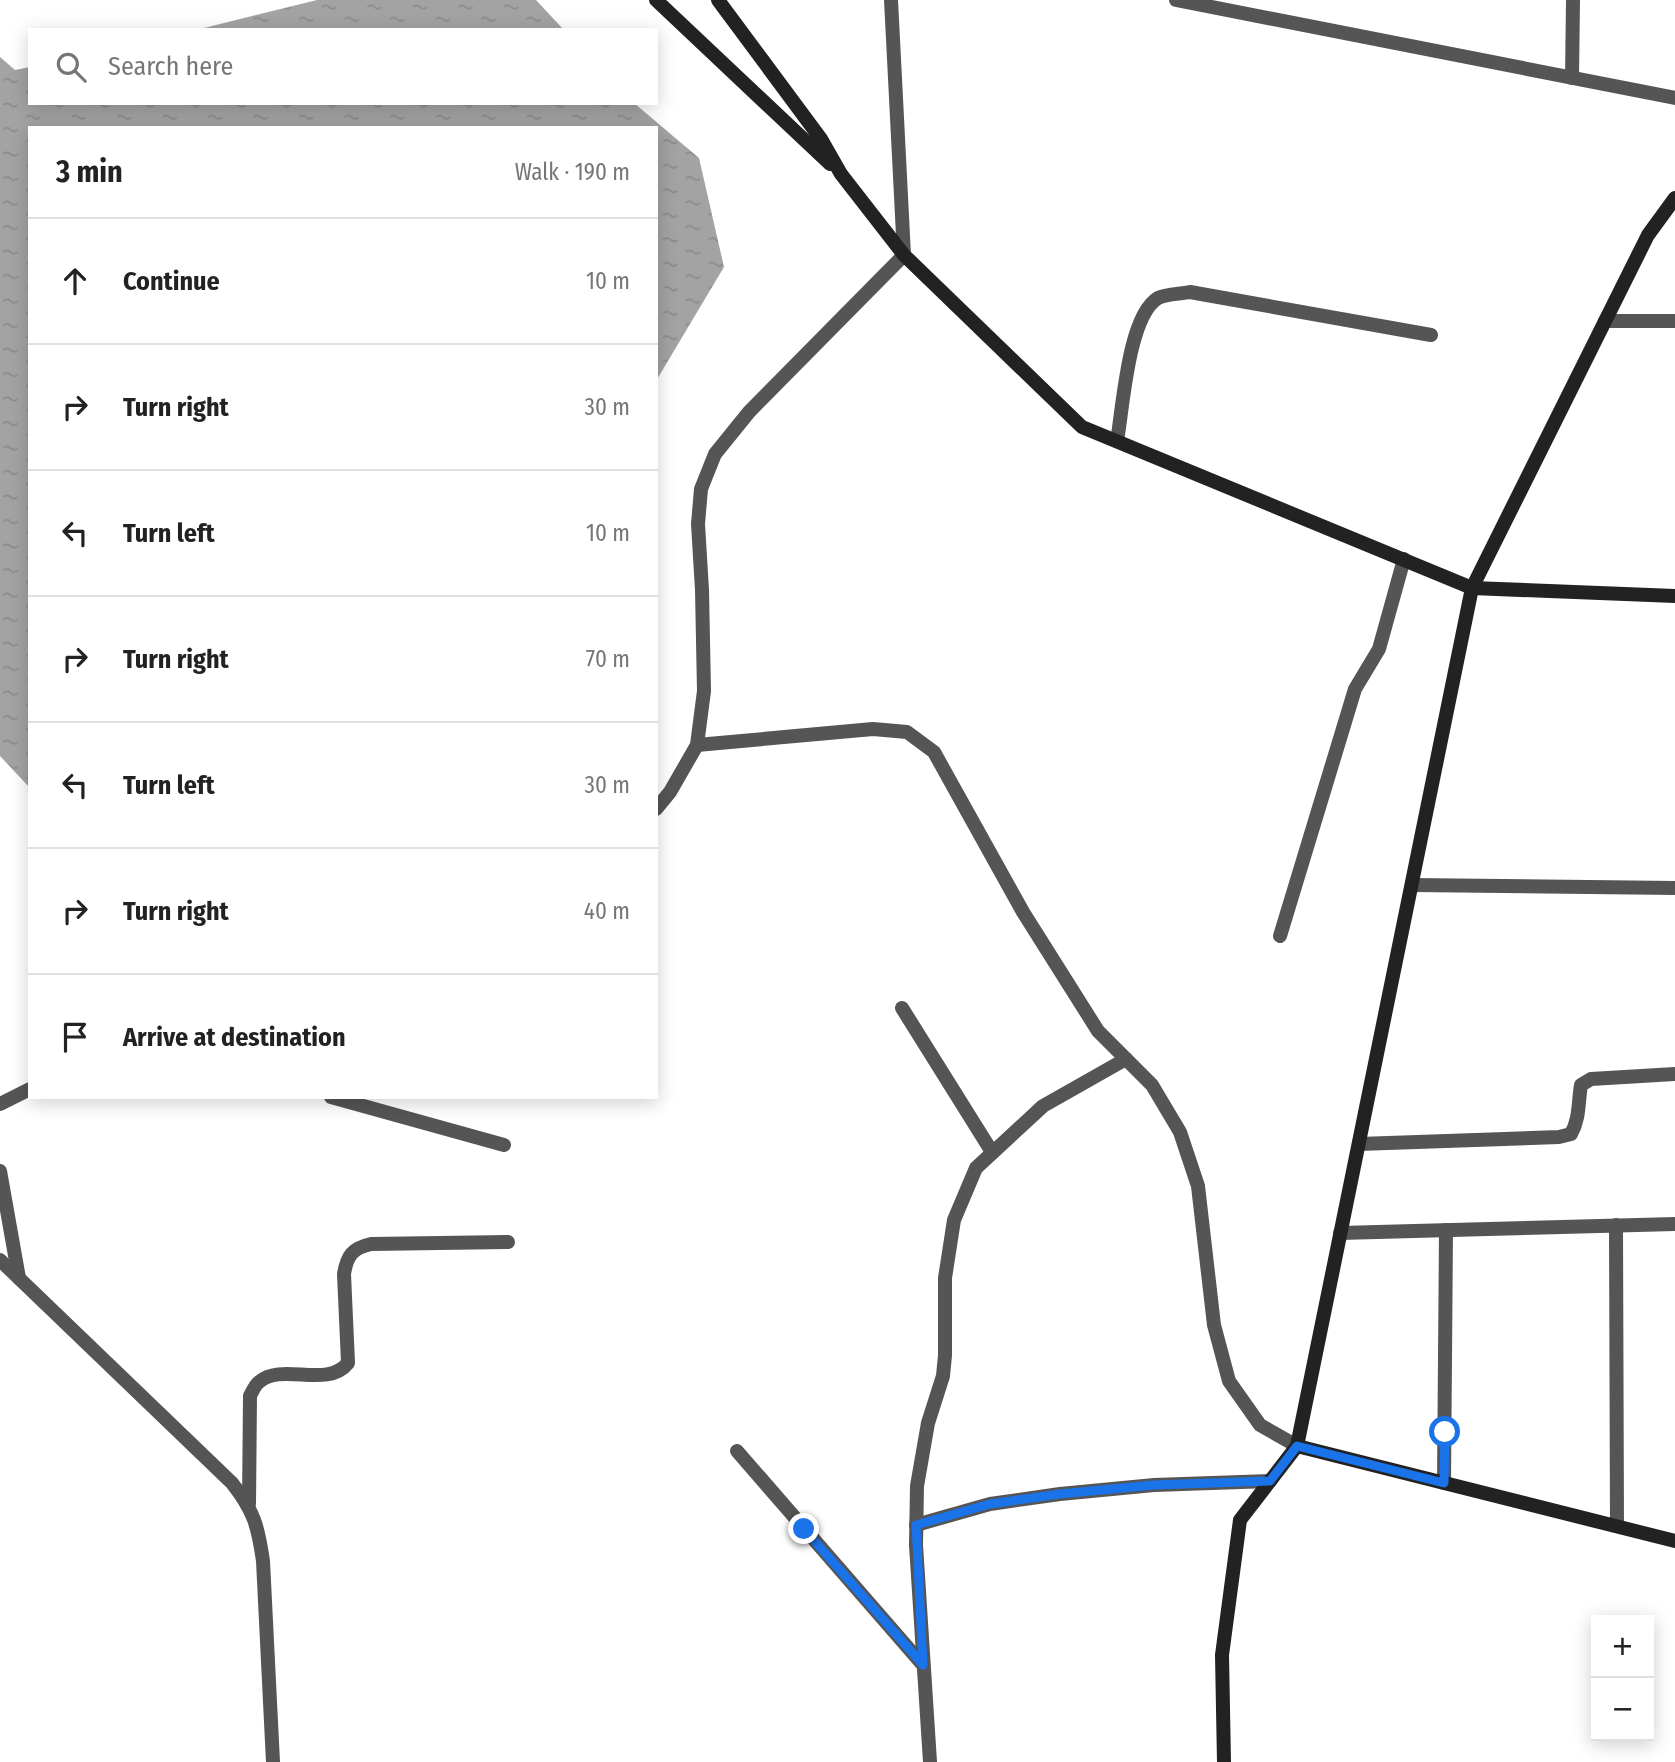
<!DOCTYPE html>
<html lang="en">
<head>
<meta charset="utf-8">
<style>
	:root { --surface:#fff; --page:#f6f6f6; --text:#222; --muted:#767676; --line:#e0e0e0 }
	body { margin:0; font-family:"Fira Sans Condensed",sans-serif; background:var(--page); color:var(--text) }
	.controls { position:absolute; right:21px; bottom:21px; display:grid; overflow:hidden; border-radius:0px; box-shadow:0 4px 18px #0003 }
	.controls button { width:63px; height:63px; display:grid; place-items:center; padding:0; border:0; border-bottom:2px solid var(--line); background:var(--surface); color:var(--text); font:35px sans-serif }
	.stop { position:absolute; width:21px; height:21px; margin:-16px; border:5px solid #1a73e8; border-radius:50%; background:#fff }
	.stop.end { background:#1a73e8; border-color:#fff; box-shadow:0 2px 7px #0008 }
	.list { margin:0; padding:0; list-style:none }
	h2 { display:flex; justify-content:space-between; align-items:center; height:91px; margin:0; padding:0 28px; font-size:30px }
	h2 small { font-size:23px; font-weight:400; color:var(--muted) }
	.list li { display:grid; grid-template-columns:46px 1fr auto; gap:21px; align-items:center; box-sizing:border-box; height:126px; padding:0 28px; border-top:2px solid var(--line) }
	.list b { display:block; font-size:26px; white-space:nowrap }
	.list em { font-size:23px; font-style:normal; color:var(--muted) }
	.icon { flex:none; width:38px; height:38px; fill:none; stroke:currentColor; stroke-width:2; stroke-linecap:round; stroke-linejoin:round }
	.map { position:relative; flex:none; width:1675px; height:1762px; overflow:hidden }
	.search { position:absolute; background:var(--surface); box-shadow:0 4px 18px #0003; left:28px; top:28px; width:630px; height:77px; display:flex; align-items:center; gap:18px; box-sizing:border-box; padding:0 24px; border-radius:0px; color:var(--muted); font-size:26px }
	.panel { position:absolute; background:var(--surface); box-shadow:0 4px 18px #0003; left:28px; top:126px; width:630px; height:973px; border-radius:0px }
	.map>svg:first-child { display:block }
</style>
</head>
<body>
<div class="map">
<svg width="1675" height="1762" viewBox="0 0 1675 1762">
	<defs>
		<pattern id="water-ripples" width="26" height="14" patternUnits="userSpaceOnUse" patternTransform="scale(1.75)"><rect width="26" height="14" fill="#a3a3a3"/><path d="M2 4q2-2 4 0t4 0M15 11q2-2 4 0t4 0" fill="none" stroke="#8b8b8b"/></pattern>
	</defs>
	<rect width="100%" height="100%" fill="#fff"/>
	<g fill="url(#water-ripples)">
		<path d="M317,0H536L564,30H196Z"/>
		<path d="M0,57L15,70L30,67V103H634L699,158L724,267L656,381V128H30V788L0,756Z"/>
	</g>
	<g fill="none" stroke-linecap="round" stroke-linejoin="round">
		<path stroke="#555" stroke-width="14" d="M1117,441C1123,408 1128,316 1158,298C1166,294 1181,294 1190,292L1431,335"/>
		<g stroke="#555" stroke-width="14">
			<path d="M1176,0L1675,98"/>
			<path d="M1572,78L1573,0"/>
			<path d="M1605,321H1675"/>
			<path d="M697,745L873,729L907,732L934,752L1023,912L1098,1031L1152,1085L1180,1132L1198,1186L1214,1325L1229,1381L1260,1425L1297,1446"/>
			<path d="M656,809L670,792L697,745L704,691L702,590L698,524L701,489L715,454L749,412L904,255L891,0"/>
			<path d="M1412,885L1675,888"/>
			<path d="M1280,936L1355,689L1379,649L1404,559"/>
			<path d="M902,1008L992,1152"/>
			<path d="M331,1097L504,1145"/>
			<path d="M0,1104L30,1089"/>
			<path d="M1359,1144L1559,1137L1571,1134C1580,1118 1578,1102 1581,1085L1591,1079L1675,1074"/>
			<path d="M0,1171L19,1278"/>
			<path d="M1616,1225L1617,1526"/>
			<path d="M1340,1233L1675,1224"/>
			<path d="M0,1260L232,1483C254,1511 258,1526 263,1561L273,1762"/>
			<path d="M737,1451L923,1665"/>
			<path d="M1444,1483L1446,1230"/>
			<path d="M249,1504L250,1396C252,1392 255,1385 259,1382C282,1362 327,1389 348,1363L344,1274C347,1255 353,1248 371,1244L508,1242"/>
			<path d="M916,1525L990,1504L1060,1494L1154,1485L1270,1481"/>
			<path d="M930,1762L916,1545L917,1486L928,1423L943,1376L945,1355V1278L954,1220L976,1168L1043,1106L1126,1059"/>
		</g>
		<g stroke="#222" stroke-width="14">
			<path d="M656,0L830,164"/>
			<path d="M718,0L821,139L841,174L904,255L1082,427L1472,588L1675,596"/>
			<path d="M1297,1446L1675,1541"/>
			<path d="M1224,1762L1222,1655L1240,1520L1297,1446L1472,588L1648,235L1675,198"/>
		</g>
	</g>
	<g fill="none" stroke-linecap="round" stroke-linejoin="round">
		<path stroke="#1a73e8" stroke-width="9" d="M804,1529L923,1665L916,1525L990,1504L1060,1494L1154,1485L1270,1481L1297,1446L1444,1483L1445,1432"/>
	</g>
</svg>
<div class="controls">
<button>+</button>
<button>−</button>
</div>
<div class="stop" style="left:1445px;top:1432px"></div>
<div class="stop end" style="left:804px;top:1529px"></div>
<div class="search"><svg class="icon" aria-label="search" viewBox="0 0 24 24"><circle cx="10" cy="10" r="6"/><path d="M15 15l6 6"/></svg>Search here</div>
<section class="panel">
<h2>3 min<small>Walk · 190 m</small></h2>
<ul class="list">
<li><svg class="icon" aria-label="ahead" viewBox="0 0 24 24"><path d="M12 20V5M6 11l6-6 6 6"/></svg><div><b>Continue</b></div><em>10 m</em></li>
<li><svg class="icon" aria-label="right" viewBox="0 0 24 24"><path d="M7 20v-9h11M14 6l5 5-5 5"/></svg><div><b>Turn right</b></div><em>30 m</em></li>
<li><svg class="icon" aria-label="left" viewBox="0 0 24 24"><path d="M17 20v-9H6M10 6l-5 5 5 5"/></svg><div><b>Turn left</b></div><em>10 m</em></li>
<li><svg class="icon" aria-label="right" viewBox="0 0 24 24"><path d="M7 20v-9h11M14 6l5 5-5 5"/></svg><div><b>Turn right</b></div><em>70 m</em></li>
<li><svg class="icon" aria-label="left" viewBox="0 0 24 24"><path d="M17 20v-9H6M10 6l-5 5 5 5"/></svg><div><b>Turn left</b></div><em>30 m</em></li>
<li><svg class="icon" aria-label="right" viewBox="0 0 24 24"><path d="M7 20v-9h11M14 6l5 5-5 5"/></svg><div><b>Turn right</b></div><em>40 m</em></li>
<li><svg class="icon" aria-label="arrive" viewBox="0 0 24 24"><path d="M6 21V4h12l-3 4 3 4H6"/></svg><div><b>Arrive at destination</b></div></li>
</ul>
</section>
</div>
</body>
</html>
